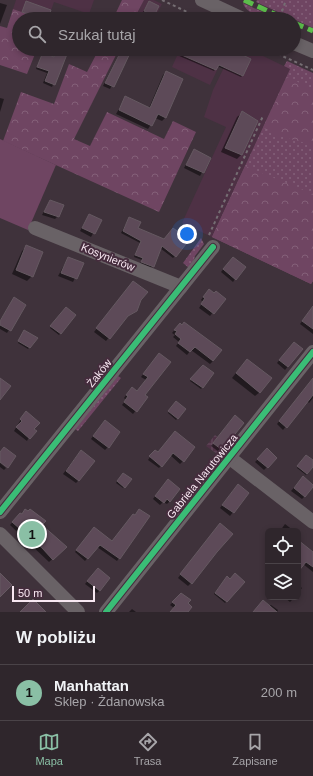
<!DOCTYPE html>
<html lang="pl">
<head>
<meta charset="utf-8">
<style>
	:root { --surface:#2f262c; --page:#3b3238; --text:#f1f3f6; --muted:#a7a5a9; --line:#4a4348; --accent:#8abfa5 }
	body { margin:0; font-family:Arial,sans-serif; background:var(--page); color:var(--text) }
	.controls { position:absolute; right:12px; bottom:12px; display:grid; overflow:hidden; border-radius:6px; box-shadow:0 2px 6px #0003 }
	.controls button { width:36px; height:36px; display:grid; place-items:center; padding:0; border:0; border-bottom:1px solid var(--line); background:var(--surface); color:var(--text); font:20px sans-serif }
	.scale { position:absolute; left:12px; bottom:10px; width:83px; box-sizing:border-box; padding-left:4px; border:2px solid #f8e8f2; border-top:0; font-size:11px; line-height:14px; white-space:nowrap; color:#f8e8f2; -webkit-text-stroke:3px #452c3d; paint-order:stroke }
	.you { position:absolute; left:187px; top:234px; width:14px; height:14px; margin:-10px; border:3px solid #fff; border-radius:50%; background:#1a73e8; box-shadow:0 0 0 6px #1a73e833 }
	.badge { display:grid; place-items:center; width:26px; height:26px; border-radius:50%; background:var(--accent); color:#111; font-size:13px; font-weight:700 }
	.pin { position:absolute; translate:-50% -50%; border:2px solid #fff; box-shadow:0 1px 4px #0006 }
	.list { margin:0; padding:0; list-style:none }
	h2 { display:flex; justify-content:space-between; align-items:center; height:52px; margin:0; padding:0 16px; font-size:17px }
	h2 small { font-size:13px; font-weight:400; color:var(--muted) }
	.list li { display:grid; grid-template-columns:26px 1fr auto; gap:12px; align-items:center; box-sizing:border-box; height:56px; padding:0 16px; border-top:1px solid var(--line) }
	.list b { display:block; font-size:15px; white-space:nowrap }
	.list p { margin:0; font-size:13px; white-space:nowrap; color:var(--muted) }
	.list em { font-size:13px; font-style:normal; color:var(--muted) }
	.icon { flex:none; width:22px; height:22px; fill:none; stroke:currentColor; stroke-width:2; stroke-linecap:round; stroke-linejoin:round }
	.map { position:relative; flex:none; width:313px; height:612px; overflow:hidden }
	.search { position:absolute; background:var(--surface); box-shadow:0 2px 6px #0003; left:12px; right:12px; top:12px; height:44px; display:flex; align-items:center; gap:10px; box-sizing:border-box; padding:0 14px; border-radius:22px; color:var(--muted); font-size:15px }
	.sheet { height:108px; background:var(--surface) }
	nav { display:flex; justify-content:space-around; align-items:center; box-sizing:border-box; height:56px; border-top:1px solid var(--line); background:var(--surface); font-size:11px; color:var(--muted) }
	nav a { display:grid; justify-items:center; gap:2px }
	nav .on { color:var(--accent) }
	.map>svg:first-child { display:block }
</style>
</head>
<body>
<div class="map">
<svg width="313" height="612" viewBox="0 0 313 612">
	<defs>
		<pattern id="industrial-grid" width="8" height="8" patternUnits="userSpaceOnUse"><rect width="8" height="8" fill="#4e3145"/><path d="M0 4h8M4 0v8" fill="none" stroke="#684f60"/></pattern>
		<pattern id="grass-dots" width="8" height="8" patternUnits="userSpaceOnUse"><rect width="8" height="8" fill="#6f4562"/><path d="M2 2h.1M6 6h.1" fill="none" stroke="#846079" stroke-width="1.8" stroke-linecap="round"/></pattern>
		<pattern id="forest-crowns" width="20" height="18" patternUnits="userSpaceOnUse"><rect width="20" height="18" fill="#6f4562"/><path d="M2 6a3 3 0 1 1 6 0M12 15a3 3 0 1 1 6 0" fill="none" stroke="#846079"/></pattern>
	</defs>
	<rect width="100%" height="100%" fill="#3f323b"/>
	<g fill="#4e3145">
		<path d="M16,0H94L89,14L54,2L48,19H42L13,9Z"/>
		<path d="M144,0H154L162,4L154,19H134Z"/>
		<path d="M180,49H227L210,85L172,67Z"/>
		<path d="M233,49H257L262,52L261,55L290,69L212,237L182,223L226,127L204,117L213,90Z"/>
	</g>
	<path fill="url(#industrial-grid)" d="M215,435L229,446L220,456L206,446Z"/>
	<g fill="url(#grass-dots)">
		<path d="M257,0H313V28L256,2Z"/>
		<path d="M243,3L278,19C267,19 246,15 243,3Z"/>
		<path d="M287,61L313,73V281L311,284L212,237L290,69L284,66Z"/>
		<path d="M201,238L204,244L195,256L193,263L189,268L183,263Z"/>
		<path d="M118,376L121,378L78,431L75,429Z"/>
	</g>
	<g fill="url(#forest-crowns)">
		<path d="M122,0H144L134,19H113Z"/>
		<path d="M13,9L42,19H19V49H37L27,74L0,65V26L7,28Z"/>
		<path d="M99,49H119L74,139L90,146L107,112L164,139L173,121L196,132L159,212L3,141L21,92L54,104L69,64L87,72Z"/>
		<path d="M287,77L313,89V145L279,136L263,128Z"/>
		<path d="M245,166L313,194V281L311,284L212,237Z"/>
	</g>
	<path fill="#6f4562" d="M0,139L56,165L28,230L0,218Z"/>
	<g fill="#0007">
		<path d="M0,3L7,5L0,24Z"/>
		<path d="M148,3L153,16L152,17L143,12Z"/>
		<path d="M71,15L82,19H68Z"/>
		<path d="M57,49H68L52,87L43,83L47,73L36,69L43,54L53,58Z"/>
		<path d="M118,49H138L133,55L129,53L110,89L103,86L120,52L117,51Z"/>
		<path d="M163,49H227L242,76L241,77L217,66L214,71Z"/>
		<path d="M167,72L165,118L162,121L155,118L148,129L116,114L126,97L149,108L163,75Z"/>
		<path d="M0,98L4,99L0,112Z"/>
		<path d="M242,113L256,122L241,155L237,159L221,152L237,117Z"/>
		<path d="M194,151L210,158L200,176L184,168Z"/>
		<path d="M50,201L58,216L55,219L42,215Z"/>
		<path d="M89,216L100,221L91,237L80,231Z"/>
		<path d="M129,218L137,228L164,240L175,256L173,258L160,248L151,268L140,264L142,260L134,257L140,243L121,233Z"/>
		<path d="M27,246L32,276L27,281L12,274L22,251Z"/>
		<path d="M68,258L82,264L73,282L58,276Z"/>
		<path d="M230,261L235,279L233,282L221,272Z"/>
		<path d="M131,286L140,300L137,310L125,318L106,341L94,332Z"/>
		<path d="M206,293L224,299L210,316L199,308L203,302L201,300Z"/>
		<path d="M14,299L25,305L7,333L0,329V320Z"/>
		<path d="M313,307V334L300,324Z"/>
		<path d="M66,308L75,315L59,335L50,328Z"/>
		<path d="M177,327L213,361L210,364L191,350L187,355L176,346L179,342L173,337L175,335L172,333Z"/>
		<path d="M23,333L36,338L28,349L18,343Z"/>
		<path d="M291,346L302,349L285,370L277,363Z"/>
		<path d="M157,357L144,395L147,397L133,414L122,405L126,400L124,398L129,391L137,392L146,380L141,377Z"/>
		<path d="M243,364L260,392L255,396L232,378Z"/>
		<path d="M203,366L213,373L201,389L190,381Z"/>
		<path d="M313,379V398L309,403L307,401L283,430L277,424Z"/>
		<path d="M176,403L185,409L176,420L168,413Z"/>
		<path d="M23,416L33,429L27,441L14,431Z"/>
		<path d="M232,419L221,449L219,452L211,446Z"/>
		<path d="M102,424L108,447L105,450L91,439Z"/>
		<path d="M172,435L183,461L180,464L170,455L159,468L148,460L152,454H158Z"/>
		<path d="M267,450L276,458L264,470L255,462Z"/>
		<path d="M78,454L79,480L76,483L63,474Z"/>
		<path d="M306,456L313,461V466L306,475L297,468Z"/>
		<path d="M0,463L6,468L4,470L0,467Z"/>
		<path d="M122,475L130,479L123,488L116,483Z"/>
		<path d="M300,481L304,497L302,499L291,491Z"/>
		<path d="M165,483L170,501L167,504L163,502L160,505L153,499Z"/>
		<path d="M235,488L248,493L230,516L220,508Z"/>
		<path d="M137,512L148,517L117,561L97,547L85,561L75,552L92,531L112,542Z"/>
		<path d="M21,515L41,525L66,547L49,562L10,525L17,517Z"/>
		<path d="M285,524L294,531H280Z"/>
		<path d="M217,527L191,583L188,586L178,578Z"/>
		<path d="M298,541L312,553L313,551V572L303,564L298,571Z"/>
		<path d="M95,572L100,590L97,593L85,584Z"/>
		<path d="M226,578L244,582L225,603L214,594Z"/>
		<path d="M298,585L302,588L298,593Z"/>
		<path d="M181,594L187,612H171L174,608L170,605Z"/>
		<path d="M284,597H295L290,602Z"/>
		<path d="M271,605L278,610L277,612H254Z"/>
		<path d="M132,609L136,612H129Z"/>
	</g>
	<g fill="#5d4a58" stroke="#655961">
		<path d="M26,1L51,10L48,19H42L22,12Z"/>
		<path d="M149,1L159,6L154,16L144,11Z"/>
		<path d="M57,49H69L55,85L45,81L49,71L37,67L43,52L54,57Z"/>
		<path d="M122,49H132L114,87L105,83Z"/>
		<path d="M168,49H230L251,59L243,76L219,65L216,70Z"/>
		<path d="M166,71L183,79L166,118L158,114L152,126L119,110L125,96L150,108Z"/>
		<path d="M242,111L258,121L242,155L225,148Z"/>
		<path d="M194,149L211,158L204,173L186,165Z"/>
		<path d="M50,200L64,205L59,217L44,212Z"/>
		<path d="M89,214L102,220L95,234L82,228Z"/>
		<path d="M129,217L141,222L138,228L164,239L173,228L189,240L176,257L162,246L154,267L141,262L143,258L135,255L141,241L123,231Z"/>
		<path d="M26,245L43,252L33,277L16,270Z"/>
		<path d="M68,257L84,263L77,279L61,273Z"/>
		<path d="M233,257L246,267L236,280L223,269Z"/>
		<path d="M133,281L148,292L141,300L137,311L128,316L110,339L96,328Z"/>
		<path d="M209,289L214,293L216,291L226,299L214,314L201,304L205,298L203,297Z"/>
		<path d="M14,297L26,305L11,331L0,325V321Z"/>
		<path d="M313,306V329L302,321Z"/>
		<path d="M66,307L76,315L61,334L50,326Z"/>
		<path d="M184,322L222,350L213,361L195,347L190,352L178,343L181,339L175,334L177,331L174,330L180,323L182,325Z"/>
		<path d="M24,330L38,338L30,348L18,341Z"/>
		<path d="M294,342L303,349L288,367L279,360Z"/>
		<path d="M159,353L171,362L145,395L148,397L137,412L124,402L128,396L126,395L132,387L137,391L148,377L143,374Z"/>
		<path d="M247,359L272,378L260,393L236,373Z"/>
		<path d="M203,365L214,373L203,388L190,379Z"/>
		<path d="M0,378L11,386L0,400Z"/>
		<path d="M313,378V395L287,428L279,421Z"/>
		<path d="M176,401L186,409L178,419L168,411Z"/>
		<path d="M26,411L40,423L34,429L37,431L30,439L16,427L22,421L20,419Z"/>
		<path d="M235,415L244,423L222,450L213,443Z"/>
		<path d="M105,420L120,432L109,448L93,436Z"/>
		<path d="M175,431L195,447L184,462L173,453L162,467L149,456L155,450L158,452Z"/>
		<path d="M4,447L16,456L8,468L0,462V452Z"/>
		<path d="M267,448L277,458L268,468L257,459Z"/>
		<path d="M81,450L95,461L79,481L66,471Z"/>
		<path d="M306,455L313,460V467L307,474L297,466Z"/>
		<path d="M123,473L132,479L125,488L117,481Z"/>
		<path d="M303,476L313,485V487L305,497L294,488Z"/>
		<path d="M168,479L180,489L170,502L167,499L164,503L155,496Z"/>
		<path d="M238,484L249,493L234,513L222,505Z"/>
		<path d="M25,509L28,511L30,509L46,521L42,525L67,547L53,560L42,548L12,522L20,513L22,514Z"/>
		<path d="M139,509L150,516L120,559L100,545L88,559L76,550L94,527L112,541L133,514L135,515Z"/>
		<path d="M220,523L233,534L217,552L192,584L180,574Z"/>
		<path d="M298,540L313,552V567L306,562L298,572Z"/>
		<path d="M98,568L110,578L100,591L87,581Z"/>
		<path d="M0,573L12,585L0,597Z"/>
		<path d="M235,573L245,582L227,602L215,593L227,576L230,579Z"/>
		<path d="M181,593L191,600L188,603L192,607L188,612H170L176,605L172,602Z"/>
		<path d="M33,599L46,612H20Z"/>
		<path d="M263,600L277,612H253Z"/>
	</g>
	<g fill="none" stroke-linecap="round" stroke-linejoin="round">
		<g stroke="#756e73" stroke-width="2" stroke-dasharray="3 3" stroke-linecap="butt">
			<path d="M162,0L202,19"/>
			<path d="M248,2V0"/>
			<path d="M280,17L286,0"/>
			<path d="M267,49L313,70"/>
			<path d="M209,235L263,116"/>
		</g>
		<g stroke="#696266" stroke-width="14">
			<path d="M202,0L243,19"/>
			<path d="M294,43L313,51"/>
			<path d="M35,228L181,287"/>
			<path d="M230,458L313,522"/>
			<path d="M0,512L213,247"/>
			<path d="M0,534L78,612"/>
			<path d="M106,612L313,352"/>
		</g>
		<g stroke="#5cbc4b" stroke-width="5" stroke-dasharray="10 5" stroke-linecap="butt">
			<path d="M244,0L285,19"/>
			<path d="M294,23L313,31"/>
		</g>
		<defs>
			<g id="cycleway">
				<path d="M0,512L213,247"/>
				<path d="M106,612L313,352"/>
			</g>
		</defs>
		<use href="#cycleway" stroke="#452c3d" stroke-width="8"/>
		<use href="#cycleway" stroke="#3abd76" stroke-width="6"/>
	</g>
	<g text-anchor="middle" stroke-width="4" stroke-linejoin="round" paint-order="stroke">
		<g font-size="11" fill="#f8e8f2" stroke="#452c3d">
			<text transform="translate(108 257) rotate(22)" y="4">Kosynierów</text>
			<text transform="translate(99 373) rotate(-51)" y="4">Żaków</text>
			<text transform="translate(202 476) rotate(-51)" y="4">Gabriela Narutowicza</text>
		</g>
	</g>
</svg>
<div class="controls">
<button><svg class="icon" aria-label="locate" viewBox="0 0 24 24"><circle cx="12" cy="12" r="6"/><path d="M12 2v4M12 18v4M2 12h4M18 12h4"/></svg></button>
<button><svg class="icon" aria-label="layers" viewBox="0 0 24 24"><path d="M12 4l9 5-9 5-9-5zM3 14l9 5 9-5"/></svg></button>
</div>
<div class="scale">50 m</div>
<div class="you"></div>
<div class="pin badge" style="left:32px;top:534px">1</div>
<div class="search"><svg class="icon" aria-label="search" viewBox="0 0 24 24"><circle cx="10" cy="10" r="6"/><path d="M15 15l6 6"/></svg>Szukaj tutaj</div>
</div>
<section class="sheet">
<h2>W pobliżu<small></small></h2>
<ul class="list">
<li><span class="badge">1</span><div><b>Manhattan</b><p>Sklep · Żdanowska</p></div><em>200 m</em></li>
</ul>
</section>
<nav>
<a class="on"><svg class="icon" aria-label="map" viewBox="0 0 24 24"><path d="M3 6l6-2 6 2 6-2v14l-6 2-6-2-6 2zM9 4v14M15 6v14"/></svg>Mapa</a>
<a><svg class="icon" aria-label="directions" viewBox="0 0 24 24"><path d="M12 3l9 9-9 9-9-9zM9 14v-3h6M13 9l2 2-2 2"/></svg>Trasa</a>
<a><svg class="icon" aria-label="saved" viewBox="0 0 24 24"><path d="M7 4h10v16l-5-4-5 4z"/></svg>Zapisane</a>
</nav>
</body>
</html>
